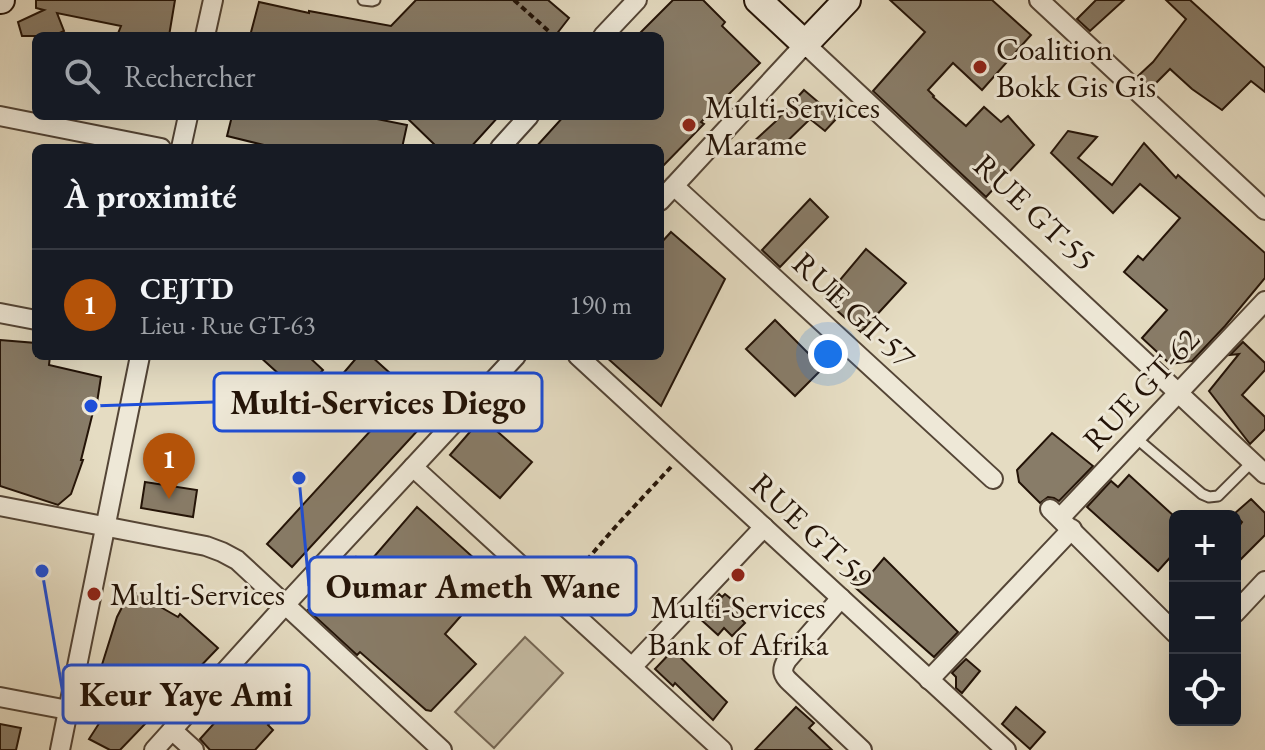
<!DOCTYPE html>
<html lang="fr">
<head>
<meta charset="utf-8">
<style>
	:root { --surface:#171b24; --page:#20242c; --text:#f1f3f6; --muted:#9ea1a6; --line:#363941; --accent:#b45309 }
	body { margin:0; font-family:"EB Garamond",serif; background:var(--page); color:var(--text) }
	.controls { position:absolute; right:24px; bottom:24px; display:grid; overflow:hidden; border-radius:12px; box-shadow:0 8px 32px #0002 }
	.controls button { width:72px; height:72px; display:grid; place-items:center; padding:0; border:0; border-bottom:2px solid var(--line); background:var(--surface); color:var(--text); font:40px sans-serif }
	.you { position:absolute; left:828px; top:354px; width:28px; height:28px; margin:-20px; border:6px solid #fff; border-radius:50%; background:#1a73e8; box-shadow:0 0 0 12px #1a73e833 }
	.badge { display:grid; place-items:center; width:52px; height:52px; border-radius:50%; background:var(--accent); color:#fff; font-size:26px; font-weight:700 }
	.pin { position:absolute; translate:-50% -66px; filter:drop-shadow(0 2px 4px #0008) }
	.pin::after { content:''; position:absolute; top:42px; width:28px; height:24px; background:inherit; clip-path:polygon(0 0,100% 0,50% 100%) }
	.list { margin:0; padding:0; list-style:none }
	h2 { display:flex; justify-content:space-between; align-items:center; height:104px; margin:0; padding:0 32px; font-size:34px }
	h2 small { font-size:26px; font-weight:400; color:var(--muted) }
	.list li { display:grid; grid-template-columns:52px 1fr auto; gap:24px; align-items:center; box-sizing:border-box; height:112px; padding:0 32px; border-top:2px solid var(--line) }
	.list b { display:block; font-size:30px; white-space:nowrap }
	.list p { margin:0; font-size:26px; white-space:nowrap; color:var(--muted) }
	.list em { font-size:26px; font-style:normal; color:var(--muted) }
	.icon { flex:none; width:44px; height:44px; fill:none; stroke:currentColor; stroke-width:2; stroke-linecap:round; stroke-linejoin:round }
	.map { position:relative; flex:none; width:1265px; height:750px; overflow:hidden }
	.search { position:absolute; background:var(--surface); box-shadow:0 8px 32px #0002; left:32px; top:32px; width:632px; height:88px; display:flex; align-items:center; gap:20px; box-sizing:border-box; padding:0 28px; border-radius:12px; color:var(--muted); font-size:30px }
	.panel { position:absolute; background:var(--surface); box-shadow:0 8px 32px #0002; left:32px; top:144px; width:632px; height:216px; border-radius:12px }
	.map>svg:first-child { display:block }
</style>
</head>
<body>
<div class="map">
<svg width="1265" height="750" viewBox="0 0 1265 750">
	<rect width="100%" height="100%" fill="#e5dcc2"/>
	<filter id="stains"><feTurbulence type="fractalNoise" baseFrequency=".0025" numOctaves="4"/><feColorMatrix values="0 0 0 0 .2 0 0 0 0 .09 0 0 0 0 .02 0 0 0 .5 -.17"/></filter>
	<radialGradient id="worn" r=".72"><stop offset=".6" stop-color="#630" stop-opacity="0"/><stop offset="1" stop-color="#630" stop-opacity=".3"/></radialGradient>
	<path fill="#c4baa2" stroke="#746654" stroke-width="2" d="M525,637L563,673L494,748L455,712Z"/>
	<g fill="#887c68" stroke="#231307" stroke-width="2">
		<path d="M36,0H175L169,36H117L121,26L57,13L64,31L53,36H22L18,22L44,10L36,8Z"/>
		<path d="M416,0H548L569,18L555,36H250L259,2L309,13V11L391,26Z"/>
		<path d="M673,0H703L725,22L722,26L760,63L701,122L704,124L660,169V148H535L564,116H660V36H637Z"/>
		<path d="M890,0H992L1031,35L982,90L953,63L928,90L934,96L933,97L966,126L984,107L1001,122L1008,116L1034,145L986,197L873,91L925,32Z"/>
		<path d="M1096,0H1124L1090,31L1077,19Z"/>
		<path d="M1166,0H1190L1265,68V92L1251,81L1222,110L1192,89L1170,69L1151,88L1138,76L1153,62L1186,19Z"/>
		<path d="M804,90L837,118L825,131L810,119L774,154L752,143L775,122Z"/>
		<path d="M232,116H362L407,125L402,148H276L227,136Z"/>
		<path d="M405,116H499L470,148H438Z"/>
		<path d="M1068,131L1097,137L1078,158L1112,185L1144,143L1176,178L1178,175L1265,253V278L1225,326L1192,361L1170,364L1142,338L1167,310L1124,272L1138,256L1143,260L1180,218L1140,184L1113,213L1051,153Z"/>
		<path d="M810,199L828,217L780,267L762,250Z"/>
		<path d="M671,232L725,279L661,406L605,356H660V244Z"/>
		<path d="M866,249L906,283L861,332L824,299Z"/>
		<path d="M775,320L823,368L795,396L746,349Z"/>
		<path d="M0,340L36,343V356H50L49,365L101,377L96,409L94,408L81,460H83L71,494L58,505L0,486Z"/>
		<path d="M1243,342L1265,363V370L1242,395L1265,417V429L1250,444L1209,391L1239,354L1230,355Z"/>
		<path d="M259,356H308L323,370L301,394Z"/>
		<path d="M358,356H371L422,402L430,417L292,567L267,544L384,416L341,376Z"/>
		<path d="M482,418L532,462L500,498L450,455Z"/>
		<path d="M1052,433L1093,466L1059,501L1054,498L1048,497L1040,503L1019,482L1017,470Z"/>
		<path d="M1129,475L1175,517V552L1158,571L1087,507L1111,481L1118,487Z"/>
		<path d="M145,482L197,490L193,517L141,508Z"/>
		<path d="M1251,499L1265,513V535L1235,565V532L1242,522L1234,514Z"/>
		<path d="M417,507L495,577L445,634L476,664L431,711L426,710L360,652L357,655L308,610L356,557L366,566Z"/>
		<path d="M884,558L958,632L934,657L850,583L863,570L869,576Z"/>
		<path d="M131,590L178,617L180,614L218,648L120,750H110L89,739L127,680L100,671L117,617Z"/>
		<path d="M719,594L722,597L725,594L746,611L740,618L745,623L732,636L724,628L718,635L698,617Z"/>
		<path d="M673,650L727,702L713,720L675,683L673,686L655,669Z"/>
		<path d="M966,659L980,671L962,693L956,688V677L952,673Z"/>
		<path d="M262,670L292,699L268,725L273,730L255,750H210L200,739Z"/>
		<path d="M796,707L814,723L809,728L832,750H755Z"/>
		<path d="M1016,707L1045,732L1030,749L1002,724Z"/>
		<path d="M0,724L21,728L16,750H0Z"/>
	</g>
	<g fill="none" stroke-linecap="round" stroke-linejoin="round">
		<defs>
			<g id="lane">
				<path d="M363,0L372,1L375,0"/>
				<path d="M1136,438L1202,494L1209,497L1218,496L1252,462"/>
			</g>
			<g id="street">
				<path d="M1039,0L1265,210"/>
				<path d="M205,36L213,0"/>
				<path d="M603,36L637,0"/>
				<path d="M0,116L161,148"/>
				<path d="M181,148L188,116"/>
				<path d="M500,148L529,116"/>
				<path d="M674,186L993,479"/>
				<path d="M660,201L805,44L1265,474"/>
				<path d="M0,313L36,320"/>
				<path d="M578,356L1006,750"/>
				<path d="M413,467L722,750"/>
				<path d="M0,506L206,546L222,552L237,560L442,750"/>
				<path d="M1050,509L1175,633"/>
				<path d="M1060,518L1265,301"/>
				<path d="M841,598L787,660C781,670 782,675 791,683L862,750"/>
				<path d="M1235,613L1265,581"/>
				<path d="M632,667L764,527"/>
				<path d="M929,680L1072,529"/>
				<path d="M0,697L68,710"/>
				<path d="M172,730L194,750"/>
				<path d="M60,750L140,356"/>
				<path d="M154,750L285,605L516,356"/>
			</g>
			<g id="secondary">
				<path d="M0,0H1"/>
				<path d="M758,0L805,44L847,0"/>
			</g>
		</defs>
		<use href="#lane" stroke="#544536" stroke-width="13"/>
		<use href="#street" stroke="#544536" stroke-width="22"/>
		<use href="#secondary" stroke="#231307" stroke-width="30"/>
		<g stroke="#231307" stroke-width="4" stroke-dasharray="6 4" stroke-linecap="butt">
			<path d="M514,0L554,36"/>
			<path d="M567,583L617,525L671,467"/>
		</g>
		<use href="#lane" stroke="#eee8d7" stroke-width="9"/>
		<use href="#street" stroke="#eee8d7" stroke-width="18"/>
		<use href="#secondary" stroke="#eee8d7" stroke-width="26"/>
	</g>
	<g fill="#8f2418" stroke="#eee8d7" stroke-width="3">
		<circle cx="980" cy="67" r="8"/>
		<circle cx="689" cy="125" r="8"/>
		<circle cx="738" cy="575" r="8"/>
		<circle cx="94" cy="594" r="8"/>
	</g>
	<g text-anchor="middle" stroke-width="6" stroke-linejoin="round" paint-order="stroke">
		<g font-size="32" fill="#231307" stroke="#eee8d7" text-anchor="start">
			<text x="996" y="60">Coalition<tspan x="996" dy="37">Bokk Gis Gis</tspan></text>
			<text x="705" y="118">Multi-Services<tspan x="705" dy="37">Marame</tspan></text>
			<text x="110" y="605">Multi-Services</text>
			<text x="738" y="618" text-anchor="middle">Multi-Services<tspan x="738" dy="37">Bank of Afrika</tspan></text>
		</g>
		<g font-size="32" fill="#231307" stroke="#eee8d7">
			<text transform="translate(1035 212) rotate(43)" y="11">RUE GT-55</text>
			<text transform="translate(854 310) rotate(43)" y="11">RUE GT-57</text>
			<text transform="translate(1141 389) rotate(-47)" y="11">RUE GT-62</text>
			<text transform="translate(812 531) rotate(43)" y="11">RUE GT-59</text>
		</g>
	</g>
	<path fill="none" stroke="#1d4ed8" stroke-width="3" d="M91 406L214 402M299 478L309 586M42 571L63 694"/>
	<g fill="#1d4ed8" stroke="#eee8d7" stroke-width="3">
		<circle cx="91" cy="406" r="8"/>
		<circle cx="299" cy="478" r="8"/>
		<circle cx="42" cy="571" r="8"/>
	</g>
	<g fill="#eee8d7" stroke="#1d4ed8" stroke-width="3">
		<rect x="214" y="373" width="328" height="58" rx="8"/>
		<rect x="309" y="557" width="327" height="58" rx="8"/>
		<rect x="63" y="665" width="246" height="58" rx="8"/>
	</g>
	<g font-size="34" text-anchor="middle" font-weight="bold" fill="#231307">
		<text x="378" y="414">Multi-Services Diego</text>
		<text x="473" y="598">Oumar Ameth Wane</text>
		<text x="186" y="706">Keur Yaye Ami</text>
	</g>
	<rect width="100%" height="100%" filter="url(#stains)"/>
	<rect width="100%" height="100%" fill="url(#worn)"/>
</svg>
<div class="controls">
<button>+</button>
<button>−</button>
<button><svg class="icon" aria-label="locate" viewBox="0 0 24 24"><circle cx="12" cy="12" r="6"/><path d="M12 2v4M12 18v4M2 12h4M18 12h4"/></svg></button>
</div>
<div class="you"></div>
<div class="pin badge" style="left:169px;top:499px">1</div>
<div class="search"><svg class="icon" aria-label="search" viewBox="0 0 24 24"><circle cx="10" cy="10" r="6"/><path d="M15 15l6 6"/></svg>Rechercher</div>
<section class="panel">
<h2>À proximité<small></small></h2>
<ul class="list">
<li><span class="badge">1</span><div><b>CEJTD</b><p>Lieu · Rue GT-63</p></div><em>190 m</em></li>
</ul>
</section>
</div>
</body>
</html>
